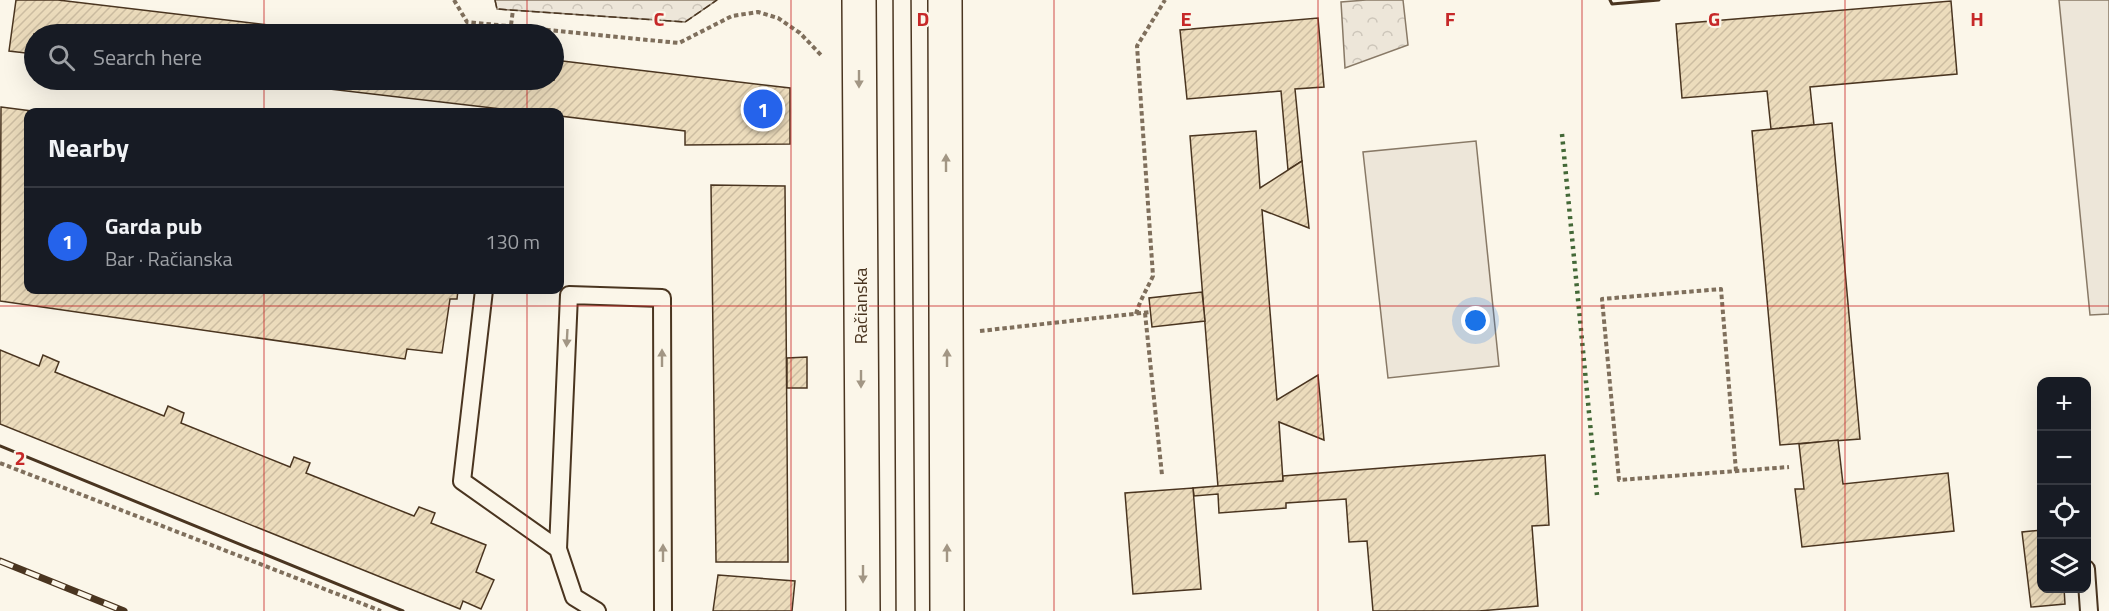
<!DOCTYPE html>
<html lang="en">
<head>
<meta charset="utf-8">
<style>
	:root { --surface:#171b24; --page:#20242c; --text:#f1f3f6; --muted:#9ea1a6; --line:#363941; --accent:#2563eb }
	body { margin:0; font-family:"Titillium Web",sans-serif; background:var(--page); color:var(--text) }
	.controls { position:absolute; right:18px; bottom:18px; display:grid; overflow:hidden; border-radius:12px; box-shadow:0 6px 24px #0002 }
	.controls button { width:54px; height:54px; display:grid; place-items:center; padding:0; border:0; border-bottom:2px solid var(--line); background:var(--surface); color:var(--text); font:30px sans-serif }
	.you { position:absolute; left:1476px; top:321px; width:21px; height:21px; margin:-15px; border:4px solid #fff; border-radius:50%; background:#1a73e8; box-shadow:0 0 0 9px #1a73e833 }
	.badge { display:grid; place-items:center; width:39px; height:39px; border-radius:50%; background:var(--accent); color:#fff; font-size:20px; font-weight:700 }
	.pin { position:absolute; translate:-50% -50%; border:3px solid #fff; box-shadow:0 2px 6px #0006 }
	.list { margin:0; padding:0; list-style:none }
	h2 { display:flex; justify-content:space-between; align-items:center; height:78px; margin:0; padding:0 24px; font-size:26px }
	h2 small { font-size:20px; font-weight:400; color:var(--muted) }
	.list li { display:grid; grid-template-columns:39px 1fr auto; gap:18px; align-items:center; box-sizing:border-box; height:108px; padding:0 24px; border-top:2px solid var(--line) }
	.list b { display:block; font-size:22px; white-space:nowrap }
	.list p { margin:0; font-size:20px; white-space:nowrap; color:var(--muted) }
	.list em { font-size:20px; font-style:normal; color:var(--muted) }
	.icon { flex:none; width:33px; height:33px; fill:none; stroke:currentColor; stroke-width:2; stroke-linecap:round; stroke-linejoin:round }
	.map { position:relative; flex:none; width:2109px; height:611px; overflow:hidden }
	.search { position:absolute; background:var(--surface); box-shadow:0 6px 24px #0002; left:24px; top:24px; width:540px; height:66px; display:flex; align-items:center; gap:15px; box-sizing:border-box; padding:0 21px; border-radius:33px; color:var(--muted); font-size:22px }
	.panel { position:absolute; background:var(--surface); box-shadow:0 6px 24px #0002; left:24px; top:108px; width:540px; height:186px; border-radius:12px }
	.map>svg:first-child { display:block }
</style>
</head>
<body>
<div class="map">
<svg width="2109" height="611" viewBox="0 0 2109 611">
	<defs>
		<pattern id="forest-crowns" width="20" height="18" patternUnits="userSpaceOnUse" patternTransform="scale(1.5)"><rect width="20" height="18" fill="#ede6d9"/><path d="M2 6a3 3 0 1 1 6 0M12 15a3 3 0 1 1 6 0" fill="none" stroke="#cdc6ba"/></pattern>
		<pattern id="building-hatch" width="6" height="6" patternUnits="userSpaceOnUse" patternTransform="scale(1.5)"><rect width="6" height="6" fill="#ecdcbc"/><path d="M-1 1l2-2M0 6l6-6M5 7l2-2" fill="none" stroke="#ccbda1"/></pattern>
	</defs>
	<rect width="100%" height="100%" fill="#fbf6e9"/>
	<g fill="url(#forest-crowns)" stroke="#887966" stroke-width="1.5">
		<path d="M495,0H717L685,22L497,9Z"/>
		<path d="M1366,0H1403L1408,45L1345,68L1341,2Z"/>
	</g>
	<g fill="#ede6d9" stroke="#887966" stroke-width="1.5">
		<path d="M2059,0H2109V314L2090,315Z"/>
		<path d="M1476,141L1499,366L1388,378L1363,152Z"/>
	</g>
	<g fill="url(#building-hatch)" stroke="#4a3520" stroke-width="1.5">
		<path d="M16,0H58L344,34H34V54L9,51Z"/>
		<path d="M1951,1L1957,74L1810,87L1814,125L1771,129L1767,91L1682,98L1676,24Z"/>
		<path d="M1318,18L1324,87L1295,89L1302,161L1288,170L1281,91L1187,99L1180,30Z"/>
		<path d="M554,60L790,88V144L685,145V131L560,116V112H528L251,80H554Z"/>
		<path d="M1,107L40,112H28V290H458L457,299H450L442,353L407,349L405,359L0,301Z"/>
		<path d="M1832,123L1860,439L1780,445L1752,131Z"/>
		<path d="M1256,131L1260,188L1302,161L1309,228L1262,210L1277,400L1318,375L1324,440L1279,422L1283,481L1218,487L1190,136Z"/>
		<path d="M711,185L785,186L788,562H716V560Z"/>
		<path d="M1202,292L1205,321L1152,327L1149,298Z"/>
		<path d="M0,350L39,366L43,355L59,362L55,372L164,416L168,406L184,413L181,423L290,467L294,457L310,463L306,473L414,516L419,507L435,513L431,523L486,545L476,572L494,580L481,609L463,601L460,609L0,424Z"/>
		<path d="M807,357V388H787V358Z"/>
		<path d="M1838,440L1843,484L1948,473L1954,531L1802,547L1795,489H1804L1799,444Z"/>
		<path d="M1545,455L1549,525L1532,526L1538,606L1479,611H1373L1367,541L1349,542L1346,499L1286,503V508L1219,513L1218,494L1194,496L1193,488L1283,481V476Z"/>
		<path d="M1193,488L1201,589L1133,594L1125,493Z"/>
		<path d="M2042,530V588H2064L2065,604L2031,607L2022,532Z"/>
		<path d="M718,575L795,581L792,611H713Z"/>
	</g>
	<g fill="none" stroke-linecap="round" stroke-linejoin="round">
		<defs>
			<g id="service">
				<path d="M484,290L462,481L558,549L574,597L597,611"/>
				<path d="M558,549L569,295L662,298L663,611"/>
				<path d="M2086,569L2089,611"/>
			</g>
			<g id="secondary">
				<path d="M859,0L863,611"/>
				<path d="M945,0L947,611"/>
			</g>
		</defs>
		<use href="#service" stroke="#4a3520" stroke-width="20"/>
		<use href="#secondary" stroke="#4a3520" stroke-width="36"/>
		<g stroke="#7f6f5c" stroke-width="4" stroke-dasharray="4.5 3" stroke-linecap="butt">
			<path d="M454,0L467,22L679,43L732,16L758,12L778,18L800,33L821,55"/>
			<path d="M511,25L513,10"/>
			<path d="M1145,313L1162,475"/>
			<path d="M1136,314C1140,300 1147,289 1153,276L1137,46L1165,0"/>
			<path d="M980,331L1151,312"/>
			<path d="M0,463L381,611"/>
			<path d="M1736,471L1721,289L1602,299L1619,480L1789,467"/>
		</g>
		<use href="#service" stroke="#fbf6e9" stroke-width="16"/>
		<use href="#secondary" stroke="#fbf6e9" stroke-width="33"/>
		<g stroke="#4a3520" stroke-width="1.5">
			<path d="M893,0L896,611"/>
			<path d="M911,0L915,611"/>
		</g>
		<defs>
			<path id="rail" d="M0,561L124,611"/>
		</defs>
		<use href="#rail" stroke="#4a3520" stroke-width="7"/>
		<use href="#rail" stroke="#fbf6e9" stroke-width="4.5" stroke-dasharray="14" stroke-linecap="butt"/>
		<path stroke="#436837" stroke-width="4.5" stroke-dasharray="3 4.5" stroke-linecap="butt" d="M1562,134L1597,495"/>
		<path stroke="#4a3520" stroke-width="1.5" stroke-dasharray="8 3" stroke-linecap="butt" d="M495,0L497,9L685,22L717,0"/>
		<g stroke="#4a3520" stroke-width="3">
			<path d="M1610,0L1612,4L1659,0"/>
			<path d="M0,446L403,611"/>
		</g>
	</g>
	<defs><path id="oneway-solid" d="M-6-.8H1V-3.2L6.5 0L1 3.2V.8H-6Z" transform="scale(1.5)"/></defs>
	<g fill="#a29684">
		<use href="#oneway-solid" transform="translate(859 79) rotate(90)"/>
		<use href="#oneway-solid" transform="translate(946 163) rotate(-90)"/>
		<use href="#oneway-solid" transform="translate(567 338) rotate(93)"/>
		<use href="#oneway-solid" transform="translate(662 358) rotate(-90)"/>
		<use href="#oneway-solid" transform="translate(947 358) rotate(-90)"/>
		<use href="#oneway-solid" transform="translate(861 379) rotate(90)"/>
		<use href="#oneway-solid" transform="translate(663 553) rotate(-90)"/>
		<use href="#oneway-solid" transform="translate(947 553) rotate(-90)"/>
		<use href="#oneway-solid" transform="translate(863 574) rotate(90)"/>
	</g>
	<path fill="none" stroke="#c62828" stroke-width="1.5" stroke-opacity="0.55" d="M264,0V34M527,0V34M791,0V611M1054,0V611M1318,0V611M1582,0V611M1845,0V611M264,80V112M527,80V112M264,290V611M527,290V611M0,306H2109"/>
	<g text-anchor="middle" stroke-width="4.5" stroke-linejoin="round" paint-order="stroke">
		<g font-size="18" fill="#4a3520" stroke="#fbf6e9">
			<text transform="translate(861 306) rotate(-90)" y="6">Račianska</text>
		</g>
	</g>
	<g font-size="20" text-anchor="middle" font-weight="bold" fill="#c62828" stroke="#fbf6e9" stroke-width="4.5" stroke-linejoin="round" paint-order="stroke">
		<text x="659" y="26">C</text>
		<text x="923" y="26">D</text>
		<text x="1186" y="26">E</text>
		<text x="1450" y="26">F</text>
		<text x="1714" y="26">G</text>
		<text x="1977" y="26">H</text>
		<text x="20" y="465">2</text>
	</g>
</svg>
<div class="controls">
<button>+</button>
<button>−</button>
<button><svg class="icon" aria-label="locate" viewBox="0 0 24 24"><circle cx="12" cy="12" r="6"/><path d="M12 2v4M12 18v4M2 12h4M18 12h4"/></svg></button>
<button><svg class="icon" aria-label="layers" viewBox="0 0 24 24"><path d="M12 4l9 5-9 5-9-5zM3 14l9 5 9-5"/></svg></button>
</div>
<div class="you"></div>
<div class="pin badge" style="left:763px;top:109px">1</div>
<div class="search"><svg class="icon" aria-label="search" viewBox="0 0 24 24"><circle cx="10" cy="10" r="6"/><path d="M15 15l6 6"/></svg>Search here</div>
<section class="panel">
<h2>Nearby<small></small></h2>
<ul class="list">
<li><span class="badge">1</span><div><b>Garda pub</b><p>Bar · Račianska</p></div><em>130 m</em></li>
</ul>
</section>
</div>
</body>
</html>
